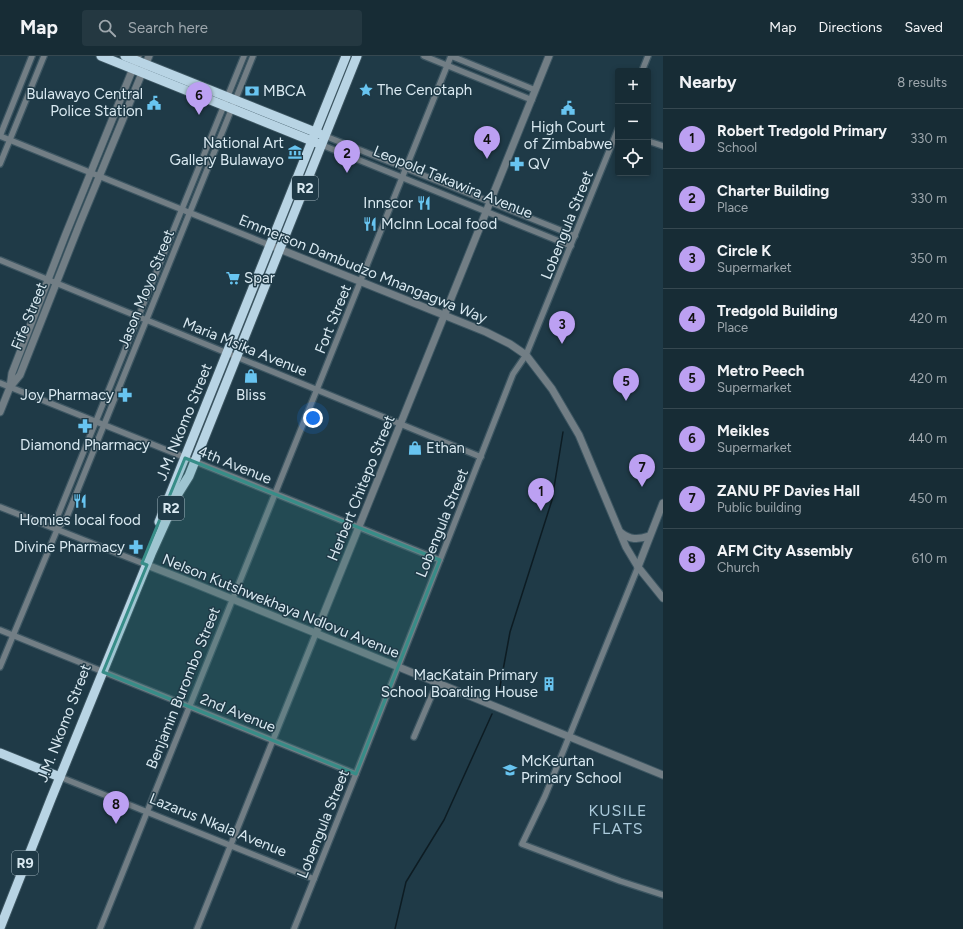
<!DOCTYPE html>
<html lang="en">
<head>
<meta charset="utf-8">
<style>
	:root { --surface:#172c35; --page:#243841; --text:#f1f3f6; --muted:#9ea7ad; --line:#364850; --accent:#bca0f2 }
	body { margin:0; font-family:Figtree,sans-serif; background:var(--page); color:var(--text) }
	.controls { position:absolute; right:12px; top:12px; display:grid; overflow:hidden; border-radius:4px; box-shadow:0 2px 6px #0003 }
	.controls button { width:36px; height:36px; display:grid; place-items:center; padding:0; border:0; border-bottom:1px solid var(--line); background:var(--surface); color:var(--text); font:20px sans-serif }
	.you { position:absolute; left:313px; top:362px; width:14px; height:14px; margin:-10px; border:3px solid #fff; border-radius:50%; background:#1a73e8; box-shadow:0 0 0 6px #1a73e833 }
	.badge { display:grid; place-items:center; width:26px; height:26px; border-radius:50%; background:var(--accent); color:#111; font-size:13px; font-weight:700 }
	.pin { position:absolute; translate:-50% -33px; filter:drop-shadow(0 1px 2px #0008) }
	.pin::after { content:''; position:absolute; top:21px; width:14px; height:12px; background:inherit; clip-path:polygon(0 0,100% 0,50% 100%) }
	.list { margin:0; padding:0; list-style:none }
	h2 { display:flex; justify-content:space-between; align-items:center; height:52px; margin:0; padding:0 16px; font-size:17px }
	h2 small { font-size:13px; font-weight:400; color:var(--muted) }
	.list li { display:grid; grid-template-columns:26px 1fr auto; gap:12px; align-items:center; box-sizing:border-box; height:60px; padding:0 16px; border-top:1px solid var(--line) }
	.list b { display:block; font-size:15px; white-space:nowrap }
	.list p { margin:0; font-size:13px; white-space:nowrap; color:var(--muted) }
	.list em { font-size:13px; font-style:normal; color:var(--muted) }
	.icon { flex:none; width:22px; height:22px; fill:none; stroke:currentColor; stroke-width:2; stroke-linecap:round; stroke-linejoin:round }
	.map { position:relative; flex:none; width:663px; height:873px; overflow:hidden }
	header { display:flex; align-items:center; gap:24px; box-sizing:border-box; height:56px; padding:0 20px; background:var(--surface); border-bottom:1px solid var(--line) }
	header strong { font-size:19px }
	nav { display:flex; gap:22px; margin-inline-start:auto; font-size:14px }
	.search { width:280px; height:36px; background:var(--page); display:flex; align-items:center; gap:10px; box-sizing:border-box; padding:0 14px; border-radius:4px; color:var(--muted); font-size:15px }
	main { display:flex }
	aside { flex:1; background:var(--surface) }
	.map>svg:first-child { display:block }
</style>
</head>
<body>
<header>
<strong>Map</strong>
<div class="search"><svg class="icon" aria-label="search" viewBox="0 0 24 24"><circle cx="10" cy="10" r="6"/><path d="M15 15l6 6"/></svg>Search here</div>
<nav><a>Map</a><a>Directions</a><a>Saved</a></nav>
</header>
<main>
<div class="map">
<svg width="663" height="873" viewBox="0 0 663 873">
	<rect width="100%" height="100%" fill="#1f3a47"/>
	<g fill="none" stroke-linecap="round" stroke-linejoin="round">
		<g stroke="#0d1c23" stroke-width="1.5">
			<path d="M499,636L510,576L552,444L563,376"/>
			<path d="M395,873L406,826L444,764L492,658"/>
		</g>
		<defs>
			<g id="minor">
				<path d="M424,0L532,44"/>
				<path d="M451,0L535,34"/>
				<path d="M642,15L648,0"/>
				<path d="M0,80L267,188"/>
				<path d="M0,80L32,0"/>
				<path d="M325,80L575,180"/>
				<path d="M648,85L663,90"/>
				<path d="M322,89L571,190"/>
				<path d="M0,108L44,0"/>
				<path d="M0,204L481,401"/>
				<path d="M0,327L440,504"/>
				<path d="M0,451L147,509"/>
				<path d="M57,473L66,463L253,0"/>
				<path d="M638,511L545,740L522,788L620,825L663,839"/>
				<path d="M0,574L356,718"/>
				<path d="M0,611L57,474L58,459L244,0"/>
				<path d="M414,681L437,627"/>
				<path d="M60,721L314,823"/>
				<path d="M100,873L451,0"/>
				<path d="M197,873L316,577"/>
				<path d="M294,873L356,718L513,318L526,299L618,73"/>
			</g>
			<g id="tertiary">
				<path d="M267,188L486,276L510,288L526,299L552,333L579,379L626,491L638,511L663,542"/>
				<path d="M10,331L12,317L65,180L138,0"/>
				<path d="M0,356L10,331L20,319L80,167L149,0"/>
				<path d="M620,476C630,484 638,484 649,480"/>
				<path d="M147,509L193,527L663,719"/>
				<path d="M638,511L663,447"/>
				<path d="M316,577L549,0"/>
			</g>
			<g id="trunk">
				<path d="M101,0L317,87"/>
				<path d="M125,0L320,78"/>
				<path d="M159,466L346,0"/>
				<path d="M0,697L60,721"/>
				<path d="M0,872L51,743L151,498L179,436L189,420L357,0"/>
			</g>
		</defs>
		<use href="#minor" stroke="#3d5662" stroke-width="8"/>
		<use href="#tertiary" stroke="#3d5662" stroke-width="9"/>
		<use href="#trunk" stroke="#3d5662" stroke-width="11"/>
		<use href="#minor" stroke="#727e85" stroke-width="5.5"/>
		<use href="#tertiary" stroke="#727e85" stroke-width="7"/>
		<use href="#trunk" stroke="#b8d4e4" stroke-width="9"/>
	</g>
	<path fill="#378d88" fill-opacity="0.2" stroke="#378d88" stroke-width="3" stroke-linejoin="round" d="M185,402L440,504L356,718L103,616L147,509L142,507Z"/>
	<defs>
		<symbol id="sight-bare" viewBox="-9 -9 18 18"><path d="M0-6L1.8-2.2L6-1.7L2.9 1.2L3.7 5.4L0 3.3L-3.7 5.4L-2.9 1.2L-6-1.7L-1.8-2.2Z" fill="#68c4f0" stroke="#1f3a47" stroke-width="2.5" paint-order="stroke"/></symbol>
		<symbol id="bank-bare" viewBox="-9 -9 18 18"><path d="M-6-4H6V4H-6ZM0-2.3a2.3 2.3 0 1 0 0 4.6a2.3 2.3 0 1 0 0-4.6Z" fill="#68c4f0" stroke="#1f3a47" stroke-width="2.5" paint-order="stroke"/></symbol>
		<symbol id="civic-bare" viewBox="-9 -9 18 18"><path d="M-.6-6.5H3V-4.5H.6V-3L4-1V1h2V6H-6V1h2V-1L-.6-3ZM-1.2 2.5V6h2.4V2.5Z" fill="#68c4f0" stroke="#1f3a47" stroke-width="2.5" paint-order="stroke"/></symbol>
		<symbol id="museum-bare" viewBox="-9 -9 18 18"><path d="M0-6L6-3V-2H-6V-3ZM-5-1h2V3h-2ZM-1-1h2V3h-2ZM3-1h2V3H3ZM-6 4H6V6H-6Z" fill="#68c4f0" stroke="#1f3a47" stroke-width="2.5" paint-order="stroke"/></symbol>
		<symbol id="pharmacy-bare" viewBox="-9 -9 18 18"><path d="M-2-6h4v4h4v4h-4v4h-4v-4h-4v-4h4Z" fill="#68c4f0" stroke="#1f3a47" stroke-width="2.5" paint-order="stroke"/></symbol>
		<symbol id="restaurant-bare" viewBox="-9 -9 18 18"><path d="M-5-6h1v4h1v-4h1v4h1v-4h1v5L-1.5 .5V6h-2V.5L-5-1ZM5-6V6H3V1.5H1.5Q1.5-4 5-6Z" fill="#68c4f0" stroke="#1f3a47" stroke-width="2.5" paint-order="stroke"/></symbol>
		<symbol id="supermarket-bare" viewBox="-9 -9 18 18"><path d="M-6-5.5h2.5l.6 2H6L4.5 2H-2.5L-4.4-4H-6ZM-1.5 3.2a1.3 1.3 0 1 0 .1 0ZM3 3.2a1.3 1.3 0 1 0 .1 0Z" fill="#68c4f0" stroke="#1f3a47" stroke-width="2.5" paint-order="stroke"/></symbol>
		<symbol id="shop-bare" viewBox="-9 -9 18 18"><path d="M-5-2.5h2.3a2.7 3.5 0 0 1 5.4 0H5L5.5 6h-11ZM-1.5-2.5h3a1.5 2.3 0 0 0-3 0Z" fill="#68c4f0" stroke="#1f3a47" stroke-width="2.5" paint-order="stroke"/></symbol>
		<symbol id="building-bare" viewBox="-9 -9 18 18"><path d="M-4-6H4V6H1V3H-1V6H-4ZM-2.5-4.3h1.7v1.8h-1.7ZM.8-4.3h1.7v1.8H.8ZM-2.5-1h1.7V.8h-1.7ZM.8-1h1.7V.8H.8Z" fill="#68c4f0" stroke="#1f3a47" stroke-width="2.5" paint-order="stroke"/></symbol>
		<symbol id="school-bare" viewBox="-9 -9 18 18"><path d="M0-5L7-2L0 1L-7-2ZM-4 1L0 2.5L4 1V4Q0 6-4 4Z" fill="#68c4f0" stroke="#1f3a47" stroke-width="2.5" paint-order="stroke"/></symbol>
	</defs>
	<g fill-rule="evenodd">
		<use href="#sight-bare" x="356" y="24" width="20" height="20"/>
		<use href="#bank-bare" x="242" y="25" width="20" height="20"/>
		<use href="#civic-bare" x="144" y="37" width="20" height="20"/>
		<use href="#civic-bare" x="558" y="42" width="20" height="20"/>
		<use href="#museum-bare" x="285" y="86" width="20" height="20"/>
		<use href="#pharmacy-bare" x="507" y="98" width="20" height="20"/>
		<use href="#restaurant-bare" x="414" y="137" width="20" height="20"/>
		<use href="#restaurant-bare" x="360" y="158" width="20" height="20"/>
		<use href="#supermarket-bare" x="223" y="212" width="20" height="20"/>
		<use href="#shop-bare" x="241" y="310" width="20" height="20"/>
		<use href="#pharmacy-bare" x="115" y="329" width="20" height="20"/>
		<use href="#pharmacy-bare" x="75" y="360" width="20" height="20"/>
		<use href="#shop-bare" x="405" y="382" width="20" height="20"/>
		<use href="#restaurant-bare" x="70" y="435" width="20" height="20"/>
		<use href="#pharmacy-bare" x="126" y="481" width="20" height="20"/>
		<use href="#building-bare" x="539" y="618" width="20" height="20"/>
		<use href="#school-bare" x="500" y="704" width="20" height="20"/>
	</g>
	<g text-anchor="middle" stroke-width="3" stroke-linejoin="round" paint-order="stroke">
		<g fill="#1f3a47" stroke="#a1b4be" stroke-width="1">
			<rect x="292" y="120" width="26" height="24" rx="3"/>
			<rect x="158" y="440" width="26" height="24" rx="3"/>
			<rect x="12" y="795" width="26" height="24" rx="3"/>
		</g>
		<g font-size="14" font-weight="bold" fill="#d9e9f1">
			<text x="305" y="137">R2</text>
			<text x="171" y="457">R2</text>
			<text x="25" y="812">R9</text>
		</g>
		<g font-size="15" fill="#d9e9f1" stroke="#1f3a47" text-anchor="start">
			<text x="377" y="39">The Cenotaph</text>
			<text x="263" y="40">MBCA</text>
			<text x="143" y="43" text-anchor="end">Bulawayo Central<tspan x="143" dy="17">Police Station</tspan></text>
			<text x="568" y="76" text-anchor="middle">High Court<tspan x="568" dy="17">of Zimbabwe</tspan></text>
			<text x="284" y="92" text-anchor="end">National Art<tspan x="284" dy="17">Gallery Bulawayo</tspan></text>
			<text x="528" y="113">QV</text>
			<text x="413" y="152" text-anchor="end">Innscor</text>
			<text x="381" y="173">McInn Local food</text>
			<text x="244" y="227">Spar</text>
			<text x="114" y="344" text-anchor="end">Joy Pharmacy</text>
			<text x="251" y="344" text-anchor="middle">Bliss</text>
			<text x="85" y="394" text-anchor="middle">Diamond Pharmacy</text>
			<text x="426" y="397">Ethan</text>
			<text x="80" y="469" text-anchor="middle">Homies local food</text>
			<text x="125" y="496" text-anchor="end">Divine Pharmacy</text>
			<text x="538" y="624" text-anchor="end">MacKatain Primary<tspan x="538" dy="17">School Boarding House</tspan></text>
			<text x="521" y="710">McKeurtan<tspan x="521" dy="17">Primary School</tspan></text>
		</g>
		<g font-size="15" fill="#d9e9f1" stroke="#1f3a47">
			<text transform="translate(453 126) rotate(22)" y="5">Leopold Takawira Avenue</text>
			<text transform="translate(567 169) rotate(-68)" y="5">Lobengula Street</text>
			<text transform="translate(363 213) rotate(22)" y="5">Emmerson Dambudzo Mnangagwa Way</text>
			<text transform="translate(146 233) rotate(-68)" y="5">Jason Moyo Street</text>
			<text transform="translate(29 260) rotate(-68)" y="5">Fife Street</text>
			<text transform="translate(333 263) rotate(-68)" y="5">Fort Street</text>
			<text transform="translate(245 291) rotate(22)" y="5">Maria Msika Avenue</text>
			<text transform="translate(184 366) rotate(-68)" y="5">J.M. Nkomo Street</text>
			<text transform="translate(235 409) rotate(22)" y="5">4th Avenue</text>
			<text transform="translate(361 432) rotate(-68)" y="5">Herbert Chitepo Street</text>
			<text transform="translate(442 467) rotate(-68)" y="5">Lobengula Street</text>
			<text transform="translate(281 550) rotate(22)" y="5">Nelson Kutshwekhaya Ndlovu Avenue</text>
			<text transform="translate(183 632) rotate(-68)" y="5">Benjamin Burombo Street</text>
			<text transform="translate(238 657) rotate(22)" y="5">2nd Avenue</text>
			<text transform="translate(64 667) rotate(-69)" y="5">J.M. Nkomo Street</text>
			<text transform="translate(323 768) rotate(-68)" y="5">Lobengula Street</text>
			<text transform="translate(218 769) rotate(22)" y="5">Lazarus Nkala Avenue</text>
		</g>
		<g font-size="16" letter-spacing="1" fill="#abcadb" stroke="#1f3a47">
			<text x="618" y="760">KUSILE<tspan x="618" dy="18">FLATS</tspan></text>
		</g>
	</g>
</svg>
<div class="controls">
<button>+</button>
<button>−</button>
<button><svg class="icon" aria-label="locate" viewBox="0 0 24 24"><circle cx="12" cy="12" r="6"/><path d="M12 2v4M12 18v4M2 12h4M18 12h4"/></svg></button>
</div>
<div class="you"></div>
<div class="pin badge" style="left:541px;top:455px">1</div>
<div class="pin badge" style="left:347px;top:117px">2</div>
<div class="pin badge" style="left:562px;top:288px">3</div>
<div class="pin badge" style="left:487px;top:103px">4</div>
<div class="pin badge" style="left:626px;top:345px">5</div>
<div class="pin badge" style="left:199px;top:59px">6</div>
<div class="pin badge" style="left:642px;top:431px">7</div>
<div class="pin badge" style="left:116px;top:768px">8</div>
</div>
<aside>
<h2>Nearby<small>8 results</small></h2>
<ul class="list">
<li><span class="badge">1</span><div><b>Robert Tredgold Primary</b><p>School</p></div><em>330 m</em></li>
<li><span class="badge">2</span><div><b>Charter Building</b><p>Place</p></div><em>330 m</em></li>
<li><span class="badge">3</span><div><b>Circle K</b><p>Supermarket</p></div><em>350 m</em></li>
<li><span class="badge">4</span><div><b>Tredgold Building</b><p>Place</p></div><em>420 m</em></li>
<li><span class="badge">5</span><div><b>Metro Peech</b><p>Supermarket</p></div><em>420 m</em></li>
<li><span class="badge">6</span><div><b>Meikles</b><p>Supermarket</p></div><em>440 m</em></li>
<li><span class="badge">7</span><div><b>ZANU PF Davies Hall</b><p>Public building</p></div><em>450 m</em></li>
<li><span class="badge">8</span><div><b>AFM City Assembly</b><p>Church</p></div><em>610 m</em></li>
</ul>
</aside>
</main>
</body>
</html>
